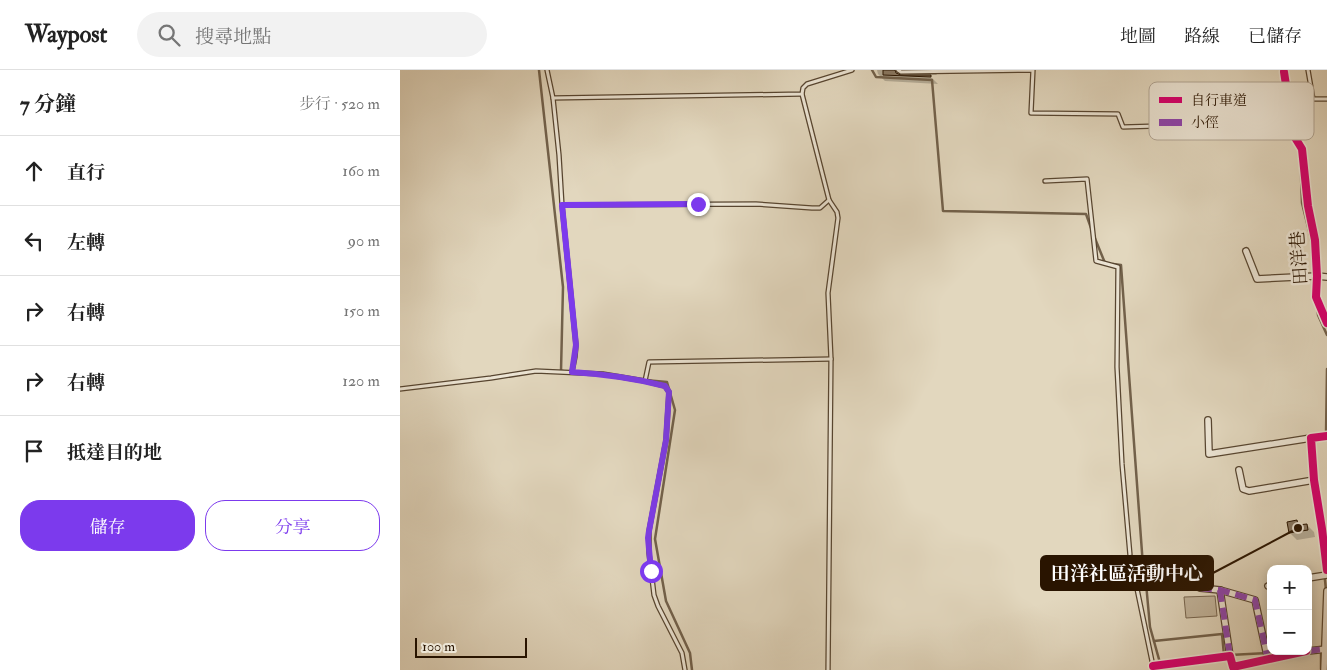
<!DOCTYPE html>
<html lang="zh-TW">
<head>
<meta charset="utf-8">
<style>
	:root { --surface:#fff; --page:#f2f2f2; --text:#222; --muted:#767676; --line:#e0e0e0; --accent:#7c3aed }
	body { margin:0; font-family:"IM FELL Double Pica","Noto Serif TC",serif; background:var(--page); color:var(--text) }
	.controls { position:absolute; right:15px; bottom:15px; display:grid; overflow:hidden; border-radius:10px; box-shadow:0 2px 12px #0003 }
	.controls button { width:45px; height:45px; display:grid; place-items:center; padding:0; border:0; border-bottom:1px solid var(--line); background:var(--surface); color:var(--text); font:25px sans-serif }
	.scale { position:absolute; left:15px; bottom:12px; width:112px; box-sizing:border-box; padding-left:5px; border:2px solid #291400; border-top:0; font-size:14px; line-height:18px; white-space:nowrap; color:#291400; -webkit-text-stroke:4px #ece5d5; paint-order:stroke }
	.stop { position:absolute; width:15px; height:15px; margin:-11px; border:4px solid #7c3aed; border-radius:50%; background:#fff }
	.stop.end { background:#7c3aed; border-color:#fff; box-shadow:0 1px 5px #0008 }
	.list { margin:0; padding:0; list-style:none }
	h2 { display:flex; justify-content:space-between; align-items:center; height:65px; margin:0; padding:0 20px; font-size:21px }
	h2 small { font-size:16px; font-weight:400; color:var(--muted) }
	.list li { display:grid; grid-template-columns:32px 1fr auto; gap:15px; align-items:center; box-sizing:border-box; height:70px; padding:0 20px; border-top:1px solid var(--line) }
	.list b { display:block; font-size:19px; white-space:nowrap }
	.list em { font-size:16px; font-style:normal; color:var(--muted) }
	.actions { display:flex; gap:10px; padding:15px 20px }
	.actions a { flex:1; padding:11px 0; border:1px solid var(--accent); border-radius:20px; text-align:center; font-size:18px; color:var(--accent) }
	.actions .main { background:var(--accent); color:#fff }
	.icon { flex:none; width:28px; height:28px; fill:none; stroke:currentColor; stroke-width:2; stroke-linecap:round; stroke-linejoin:round }
	.map { position:relative; flex:none; width:927px; height:600px; overflow:hidden }
	header { display:flex; align-items:center; gap:30px; box-sizing:border-box; height:70px; padding:0 25px; background:var(--surface); border-bottom:1px solid var(--line) }
	header strong { font-size:24px }
	nav { display:flex; gap:28px; margin-inline-start:auto; font-size:18px }
	.search { width:350px; height:45px; background:var(--page); display:flex; align-items:center; gap:12px; box-sizing:border-box; padding:0 18px; border-radius:28px; color:var(--muted); font-size:19px }
	main { display:flex }
	aside { flex:1; background:var(--surface) }
	.map>svg:first-child { display:block }
</style>
</head>
<body>
<header>
<strong>Waypost</strong>
<div class="search"><svg class="icon" aria-label="search" viewBox="0 0 24 24"><circle cx="10" cy="10" r="6"/><path d="M15 15l6 6"/></svg>搜尋地點</div>
<nav><a>地圖</a><a>路線</a><a>已儲存</a></nav>
</header>
<main>
<aside>
<h2>7 分鐘<small>步行 · 520 m</small></h2>
<ul class="list">
<li><svg class="icon" aria-label="ahead" viewBox="0 0 24 24"><path d="M12 20V5M6 11l6-6 6 6"/></svg><div><b>直行</b></div><em>160 m</em></li>
<li><svg class="icon" aria-label="left" viewBox="0 0 24 24"><path d="M17 20v-9H6M10 6l-5 5 5 5"/></svg><div><b>左轉</b></div><em>90 m</em></li>
<li><svg class="icon" aria-label="right" viewBox="0 0 24 24"><path d="M7 20v-9h11M14 6l5 5-5 5"/></svg><div><b>右轉</b></div><em>150 m</em></li>
<li><svg class="icon" aria-label="right" viewBox="0 0 24 24"><path d="M7 20v-9h11M14 6l5 5-5 5"/></svg><div><b>右轉</b></div><em>120 m</em></li>
<li><svg class="icon" aria-label="arrive" viewBox="0 0 24 24"><path d="M6 21V4h12l-3 4 3 4H6"/></svg><div><b>抵達目的地</b></div></li>
</ul>
<div class="actions"><a class="main">儲存</a><a>分享</a></div>
</aside>
<div class="map">
<svg width="927" height="600" viewBox="0 0 927 600">
	<rect width="100%" height="100%" fill="#e2d7be"/>
	<filter id="stains"><feTurbulence type="fractalNoise" baseFrequency=".004" numOctaves="4"/><feColorMatrix values="0 0 0 0 .2 0 0 0 0 .09 0 0 0 0 .02 0 0 0 .5 -.17"/></filter>
	<radialGradient id="worn" r=".72"><stop offset=".6" stop-color="#630" stop-opacity="0"/><stop offset="1" stop-color="#630" stop-opacity=".3"/></radialGradient>
	<path fill="#c3b69e" stroke="#76654f" d="M815,526L817,546L786,548L784,527Z"/>
	<g fill="#0003" fill-rule="evenodd">
		<path d="M477,0H533L537,5H529L538,14L485,11L478,4ZM505,3L512,6H501Z"/>
		<path d="M896,451L901,456L907,455L914,462L915,467L897,470L890,463Z"/>
	</g>
	<g fill="none" stroke-linecap="round" stroke-linejoin="round">
		<g stroke="#72614b" stroke-width="2.5">
			<path d="M139,0L163,217L161,301H163"/>
			<path d="M472,0L476,7L532,10L543,141L686,144L691,158"/>
			<path d="M885,35L890,67L900,81L902,133L911,169L914,204"/>
			<path d="M694,166L705,193"/>
			<path d="M713,194L721,195L743,496L746,513L750,557L762,600"/>
			<path d="M917,235L918,245L927,265"/>
			<path d="M245,310L267,312L275,340L255,469L266,531L290,583L292,600"/>
			<path d="M926,364L927,299"/>
			<path d="M910,373L908,374L911,411"/>
			<path d="M915,435L920,468"/>
			<path d="M922,481L926,520"/>
			<path d="M754,571L822,564L824,585"/>
			<path d="M921,581V599"/>
			<path d="M830,585L889,582"/>
		</g>
	</g>
	<g fill="#897963" stroke="#291400">
		<path d="M483,0H495L496,3L501,5H531V7L483,5Z"/>
		<path d="M897,450L898,455L907,454L908,460L889,463L887,452Z"/>
	</g>
	<g fill="none" stroke-linecap="round" stroke-linejoin="round">
		<defs>
			<g id="service">
				<path d="M147,0L153,28L159,85L162,135L176,275L175,287L172,302"/>
				<path d="M498,0L501,2L633,0L631,43L718,44L723,57L791,55L891,48"/>
				<path d="M908,0L913,29H927"/>
				<path d="M402,24L429,130L437,142L438,148L428,223L431,289L428,600"/>
				<path d="M153,28L402,24L403,18L407,14L452,0"/>
				<path d="M645,111L687,109L696,191L718,197L717,297L722,394L730,485L753,596L755,600"/>
				<path d="M162,135L356,134L412,138H420L429,130"/>
				<path d="M245,311L249,292L431,289"/>
				<path d="M0,319L91,308L136,301L203,304L245,311L265,316L269,322L266,370L249,461V483L254,525L258,536L282,583L285,600"/>
			</g>
			<g id="minor">
				<path d="M884,2L894,66L902,79L908,136L915,170L917,206L916,227L927,253"/>
				<path d="M846,181L857,209L917,206L927,207"/>
				<path d="M808,350L809,384L911,368"/>
				<path d="M927,366L911,368L914,410L922,459L927,500"/>
				<path d="M839,400L843,419L849,421L914,410"/>
				<path d="M908,508L927,505"/>
				<path d="M868,516L871,515"/>
				<path d="M800,518L820,520L855,530L868,590"/>
				<path d="M820,520L830,586"/>
				<path d="M908,581L927,579"/>
				<path d="M753,596L830,586L833,597L906,581"/>
				<path d="M924,600L927,521"/>
			</g>
		</defs>
		<use href="#service" stroke="#574530" stroke-width="5.5"/>
		<use href="#minor" stroke="#574530" stroke-width="8"/>
		<use href="#service" stroke="#ece5d5" stroke-width="3"/>
		<use href="#minor" stroke="#ece5d5" stroke-width="5.5"/>
		<g stroke="#8e44ad" stroke-width="6" stroke-dasharray="12 6" stroke-linecap="butt">
			<path d="M800,518L820,520L855,530L868,590"/>
			<path d="M820,520L830,586"/>
			<path d="M908,581L924,579"/>
		</g>
		<defs>
			<g id="cycleway">
				<path d="M884,2L894,66L902,79L908,136L915,170L917,206L916,227L927,253"/>
				<path d="M927,366L911,368L914,410L922,459L927,500"/>
				<path d="M753,596L830,586L833,597L906,581"/>
			</g>
		</defs>
		<use href="#cycleway" stroke="#ece5d5" stroke-width="11"/>
		<use href="#cycleway" stroke="#d6006c" stroke-width="8"/>
	</g>
	<g fill="none" stroke-linecap="round" stroke-linejoin="round">
		<path stroke="#7c3aed" stroke-width="6" d="M251,501L248,468L249,461L266,370L269,322L265,316C234,308 203,304 172,302L176,275L162,135L298,134"/>
	</g>
	<g text-anchor="middle" stroke-width="5" stroke-linejoin="round" paint-order="stroke">
		<g font-size="18" fill="#291400" stroke="#ece5d5">
			<text transform="translate(899 188) rotate(-94)" y="6">田洋巷</text>
		</g>
	</g>
	<rect x="749" y="12" width="165" height="58" rx="8" fill="#ece5d5" stroke="#b2a695" stroke-width="1"/>
	<rect x="759" y="27" width="23" height="6" fill="#d6006c"/>
	<rect x="759" y="49" width="23" height="7" fill="#8e44ad"/>
	<g font-size="14" fill="#291400">
		<text x="791" y="35">自行車道</text>
		<text x="791" y="57">小徑</text>
	</g>
	<path fill="none" stroke="#291400" stroke-width="2" d="M898 458L813 503"/>
	<circle fill="#291400" stroke="#ece5d5" stroke-width="2" cx="898" cy="458" r="5"/>
	<rect fill="#291400" stroke="#291400" stroke-width="2" x="641" y="486" width="172" height="34" rx="5"/>
	<g font-size="19" text-anchor="middle" font-weight="bold" fill="#fff">
		<text x="727" y="510">田洋社區活動中心</text>
	</g>
	<rect width="100%" height="100%" filter="url(#stains)"/>
	<rect width="100%" height="100%" fill="url(#worn)"/>
</svg>
<div class="controls">
<button>+</button>
<button>−</button>
</div>
<div class="scale">100 m</div>
<div class="stop" style="left:251px;top:501px"></div>
<div class="stop end" style="left:298px;top:134px"></div>
</div>
</main>
</body>
</html>
